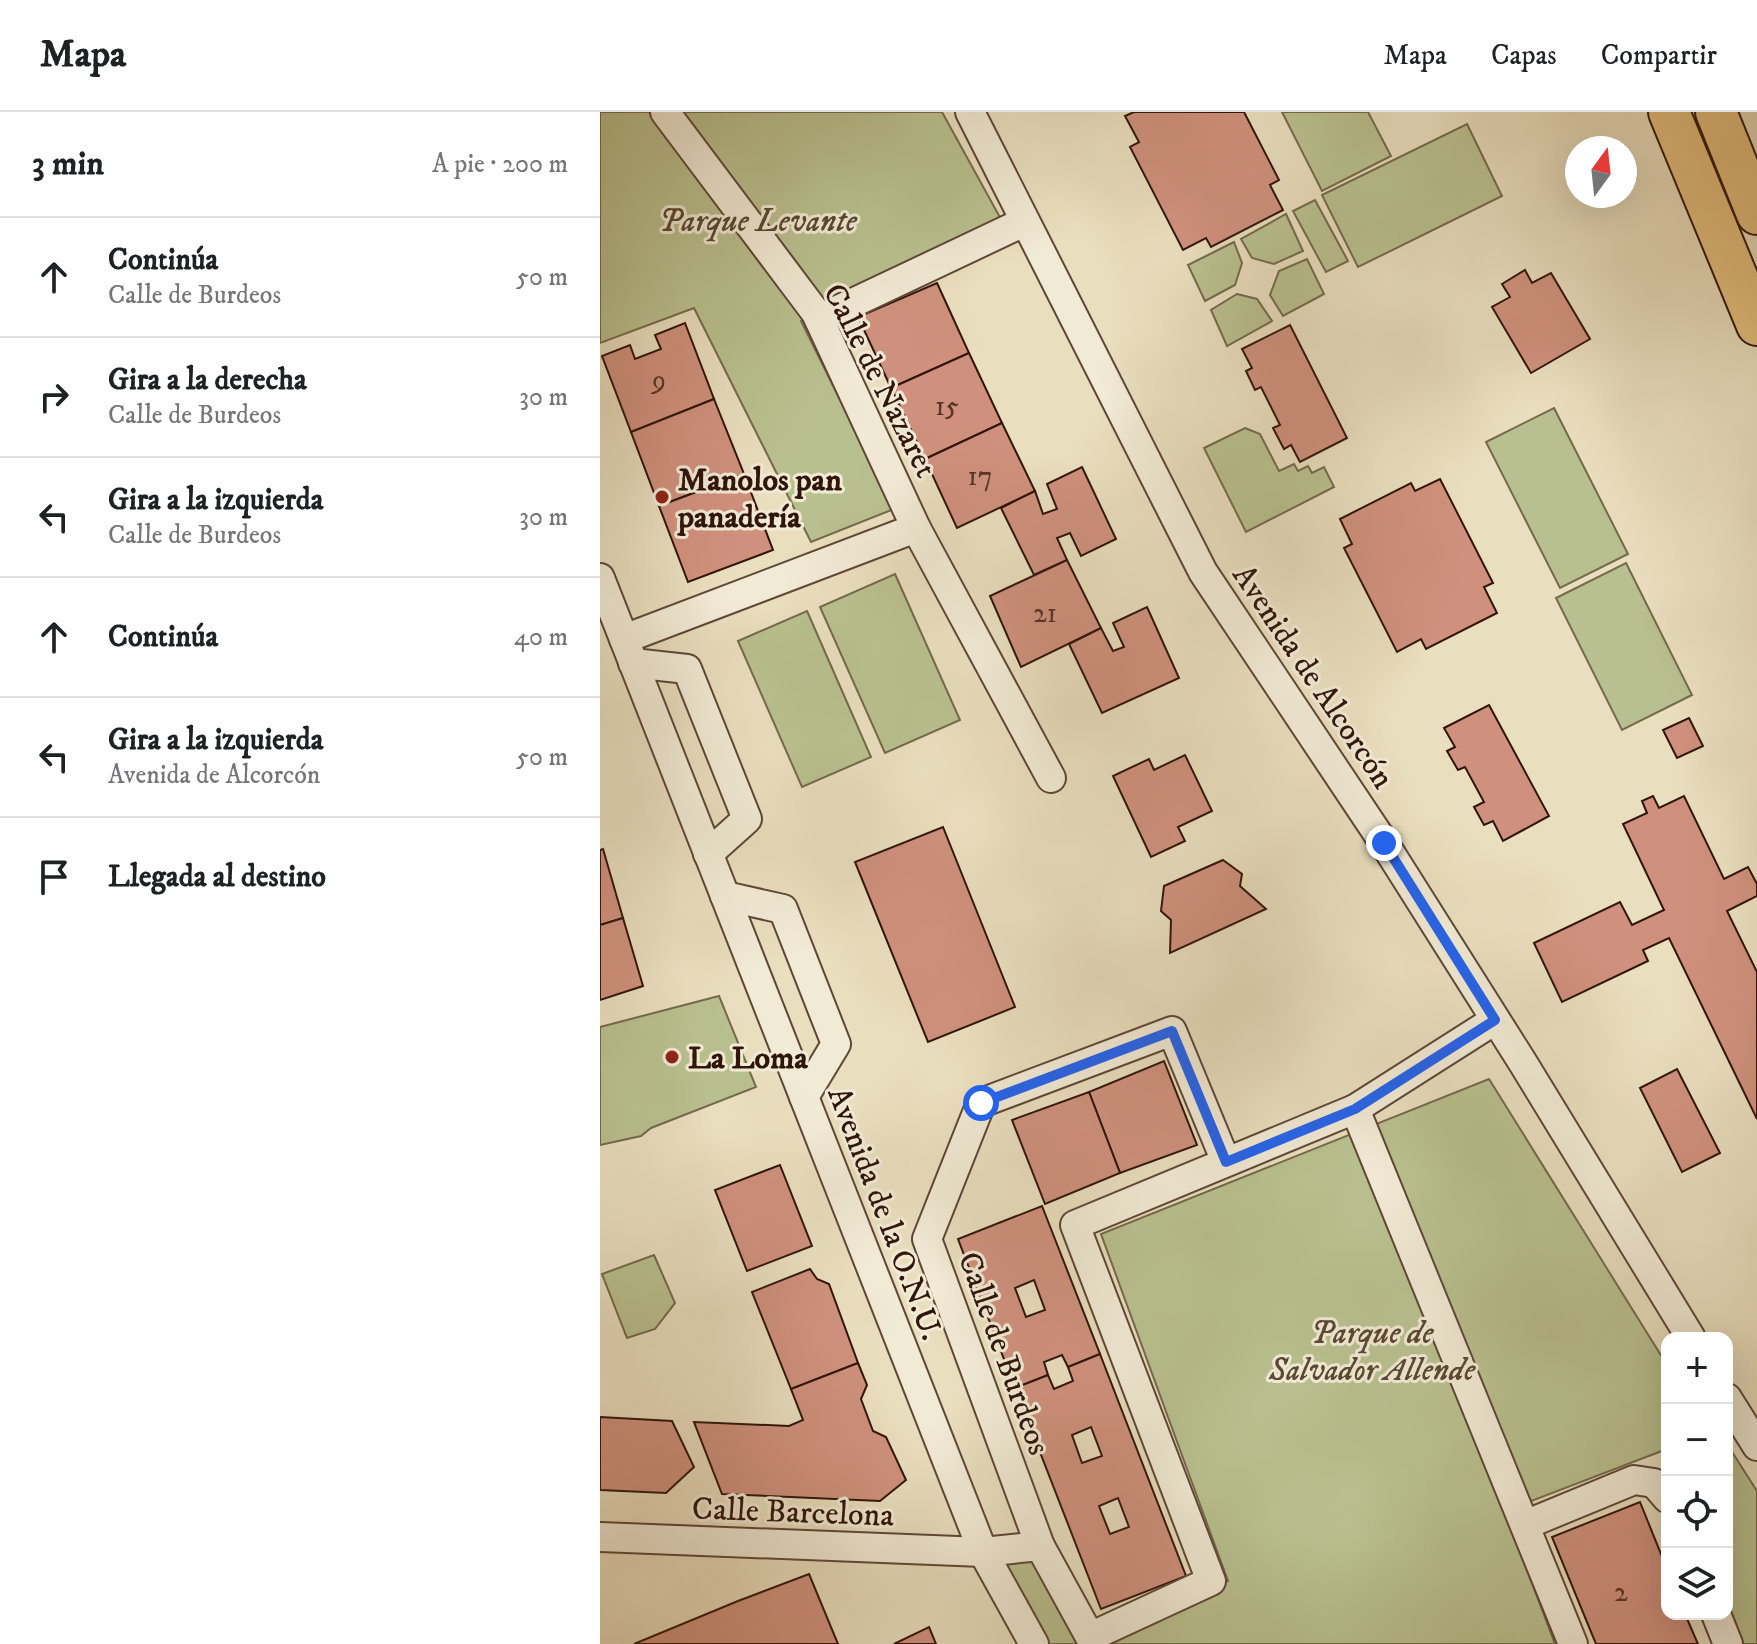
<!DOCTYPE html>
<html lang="es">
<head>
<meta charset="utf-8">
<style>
	:root { --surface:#fff; --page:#f2f2f2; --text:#202124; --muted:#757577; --line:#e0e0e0 }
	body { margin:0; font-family:"IM FELL DW Pica",serif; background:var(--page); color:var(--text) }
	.controls { position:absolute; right:24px; bottom:24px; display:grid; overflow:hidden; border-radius:16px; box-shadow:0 8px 32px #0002 }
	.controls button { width:72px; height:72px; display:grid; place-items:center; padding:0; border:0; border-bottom:2px solid var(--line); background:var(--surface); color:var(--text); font:40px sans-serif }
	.compass { position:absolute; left:965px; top:24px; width:72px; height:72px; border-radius:50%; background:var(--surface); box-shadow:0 8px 32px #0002; rotate:15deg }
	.stop { position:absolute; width:24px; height:24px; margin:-18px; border:6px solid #2563eb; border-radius:50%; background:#fff }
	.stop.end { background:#2563eb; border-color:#fff; box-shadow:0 2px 8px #0008 }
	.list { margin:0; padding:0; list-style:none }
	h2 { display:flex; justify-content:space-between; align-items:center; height:104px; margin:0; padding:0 32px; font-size:34px }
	h2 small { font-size:26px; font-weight:400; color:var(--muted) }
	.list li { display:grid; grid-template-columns:52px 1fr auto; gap:24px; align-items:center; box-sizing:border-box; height:120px; padding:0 32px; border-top:2px solid var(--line) }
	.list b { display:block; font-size:30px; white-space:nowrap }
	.list p { margin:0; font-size:26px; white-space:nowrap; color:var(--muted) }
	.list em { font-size:26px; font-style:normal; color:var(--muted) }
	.icon { flex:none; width:44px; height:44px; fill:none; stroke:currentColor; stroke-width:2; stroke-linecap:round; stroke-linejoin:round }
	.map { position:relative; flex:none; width:1157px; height:1532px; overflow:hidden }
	header { display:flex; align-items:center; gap:48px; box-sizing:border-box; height:112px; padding:0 40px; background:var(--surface); border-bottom:2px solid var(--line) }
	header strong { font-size:38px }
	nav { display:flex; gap:44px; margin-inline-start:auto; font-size:28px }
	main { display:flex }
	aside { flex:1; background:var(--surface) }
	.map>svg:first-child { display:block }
</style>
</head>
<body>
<header>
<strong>Mapa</strong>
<nav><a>Mapa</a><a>Capas</a><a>Compartir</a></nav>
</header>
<main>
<aside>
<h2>3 min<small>A pie · 200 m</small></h2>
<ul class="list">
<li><svg class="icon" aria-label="ahead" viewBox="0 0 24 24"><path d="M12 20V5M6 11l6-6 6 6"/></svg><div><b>Continúa</b><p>Calle de Burdeos</p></div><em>50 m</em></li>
<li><svg class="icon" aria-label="right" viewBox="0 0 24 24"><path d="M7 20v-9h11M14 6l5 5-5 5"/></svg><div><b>Gira a la derecha</b><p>Calle de Burdeos</p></div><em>30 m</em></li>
<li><svg class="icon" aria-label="left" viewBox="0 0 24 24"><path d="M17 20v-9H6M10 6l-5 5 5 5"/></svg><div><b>Gira a la izquierda</b><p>Calle de Burdeos</p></div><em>30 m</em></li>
<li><svg class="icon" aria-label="ahead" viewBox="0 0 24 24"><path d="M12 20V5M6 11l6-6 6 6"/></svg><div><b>Continúa</b></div><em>40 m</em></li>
<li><svg class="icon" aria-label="left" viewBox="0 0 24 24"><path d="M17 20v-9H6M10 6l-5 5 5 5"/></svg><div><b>Gira a la izquierda</b><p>Avenida de Alcorcón</p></div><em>50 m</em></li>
<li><svg class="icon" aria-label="arrive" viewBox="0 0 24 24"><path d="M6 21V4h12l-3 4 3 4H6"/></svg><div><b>Llegada al destino</b></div></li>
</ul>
</aside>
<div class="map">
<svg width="1157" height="1532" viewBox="0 0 1157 1532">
	<rect width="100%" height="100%" fill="#e9debe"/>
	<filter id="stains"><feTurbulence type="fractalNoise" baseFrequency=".0025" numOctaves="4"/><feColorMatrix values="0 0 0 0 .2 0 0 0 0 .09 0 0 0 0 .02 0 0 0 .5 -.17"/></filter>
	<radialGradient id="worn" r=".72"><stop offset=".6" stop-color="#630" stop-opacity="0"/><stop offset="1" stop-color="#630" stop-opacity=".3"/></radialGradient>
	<g fill="#b9c08f" stroke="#746a4c" stroke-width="2">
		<path d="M0,0H342L402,109L201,209L294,397L211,430L94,196L0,231Z"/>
		<path d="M682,0H768L791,44L722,79Z"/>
		<path d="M867,12L902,84L758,155L722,83Z"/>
		<path d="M715,88L748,149L726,160L693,99Z"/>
		<path d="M686,102L703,139L674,152L652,146L641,127Z"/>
		<path d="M634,130L642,151L635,173L605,189L588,153Z"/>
		<path d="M707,147L724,182L683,204L670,183L679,159Z"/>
		<path d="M637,182L657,187L672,209L627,234L611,198Z"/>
		<path d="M954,296L1028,442L960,476L886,330Z"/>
		<path d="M645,316L660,322L679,359L694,352L698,359L708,354L712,361L724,355L734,375L646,420L604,336Z"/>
		<path d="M1026,451L1092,583L1022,618L956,486Z"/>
		<path d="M295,462L360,608L285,641L220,495Z"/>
		<path d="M207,499L271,645L202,675L138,529Z"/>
		<path d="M119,884L156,975L51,1016L41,1024L0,1033V915Z"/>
		<path d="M889,967L1067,1253V1337L905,1399L955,1532H490L628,1469L501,1122Z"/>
		<path d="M54,1143L75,1191L55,1217L27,1226L2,1162Z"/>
		<path d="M1127,1332L1157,1379V1532H1143L1127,1494Z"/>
		<path d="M383,1440L437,1443L487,1532H434Z"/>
	</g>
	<g fill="#cf917d" stroke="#30150a" stroke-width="2" fill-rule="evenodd">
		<path d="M534,0H644L679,68L670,73L683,98L611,135L606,126L583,138L530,35L539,30L525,4Z"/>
		<path d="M925,158L932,171L951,161L990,227L931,261L892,195L910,185L902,172Z"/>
		<path d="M337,171L369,241L291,276L258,205Z"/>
		<path d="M85,211L114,287L31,320L2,244L30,233L35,247L61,237L55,223Z"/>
		<path d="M690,213L747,326L700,350L691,333L684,337L673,316L680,313L661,275L655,278L646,259L652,256L642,237Z"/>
		<path d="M369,241L402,311L325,347L291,276Z"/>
		<path d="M114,287L144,362L59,394L31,320Z"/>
		<path d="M402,311L435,379L357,416L325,347Z"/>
		<path d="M482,355L516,427L481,444L470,421L457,426L467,448L434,463L401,396L435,379L443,402L457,397L447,372Z"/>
		<path d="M144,362L173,438L88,470L59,394Z"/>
		<path d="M840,367L893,471L884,475L897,501L826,537L821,527L797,540L744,436L752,432L740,407L811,371L815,379Z"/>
		<path d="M467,448L501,516L421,555L390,484Z"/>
		<path d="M547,495L579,566L502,601L469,532L501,516L513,539L524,535L513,511Z"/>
		<path d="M889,593L949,704L903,729L893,709L884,713L874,695L884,690L865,655L858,658L847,639L855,635L844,616Z"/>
		<path d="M1089,606L1103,634L1077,646L1063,618Z"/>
		<path d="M585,643L612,699L578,715L585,729L551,745L513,664L549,647L554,658Z"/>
		<path d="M1053,684L1059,696L1084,684L1124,767L1148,755L1157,772V784L1127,799L1157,860V1007L1069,826L1043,838L1048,849L962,890L934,831L1020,790L1032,813L1064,798L1023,712L1047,701L1042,689Z"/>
		<path d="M343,715L415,895L328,930L255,750Z"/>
		<path d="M3,737L23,806L0,813V738Z"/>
		<path d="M623,748L642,762L640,774L666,797L570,841L571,808L561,799L564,774Z"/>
		<path d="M23,806L43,874L0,888V813Z"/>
		<path d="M564,949L597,1033L520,1061L489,980Z"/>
		<path d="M1077,957L1120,1041L1082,1060L1040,976Z"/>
		<path d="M489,980L520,1061L445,1092L412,1008Z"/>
		<path d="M180,1053L212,1134L147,1159L115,1078Z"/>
		<path d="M442,1094L500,1242L468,1255L462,1243L444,1250L448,1263L415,1276L358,1127ZM434,1168L445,1198L426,1205L415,1176Z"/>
		<path d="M210,1157L217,1167L229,1172L258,1251L191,1277L152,1180Z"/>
		<path d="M500,1242L586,1464L501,1497L415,1276L448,1263L454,1277L473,1269L468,1255ZM491,1315L502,1344L482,1351L472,1323ZM518,1386L529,1415L510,1422L499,1394Z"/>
		<path d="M258,1251L267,1273L261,1287L273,1319L286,1325L306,1368L280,1389L122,1382L94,1310L189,1314L203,1308L191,1277Z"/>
		<path d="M0,1305L72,1309L94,1355L66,1381L0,1378Z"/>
		<path d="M1040,1390L1067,1457V1502H1085L1098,1532H996L952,1425Z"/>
		<path d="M209,1462L238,1532H34L138,1489Z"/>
		<path d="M329,1515L336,1532H294Z"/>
	</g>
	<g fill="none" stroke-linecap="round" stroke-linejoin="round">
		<defs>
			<g id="minor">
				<path d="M65,0L216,201L316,416L451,666"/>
				<path d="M370,0L603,460L784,731L923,951L1091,1226"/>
				<path d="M219,207L424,110"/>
				<path d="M0,466L383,1440L434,1532"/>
				<path d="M24,527L316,416"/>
				<path d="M33,551L87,557L147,707L108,742"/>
				<path d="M125,784L183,797L236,932L204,985"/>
				<path d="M755,997L895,908"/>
				<path d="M626,1050L572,919L381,991L327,1127L440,1434L490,1525L611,1469L475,1113L755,997L973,1532"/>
				<path d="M1127,1286L1157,1334"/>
				<path d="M925,1413L1034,1368L1054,1371L1067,1386"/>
				<path d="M0,1425L383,1440L440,1434"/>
				<path d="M1116,1502L1128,1532"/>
			</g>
			<g id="highway">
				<path d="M1069,0L1157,213"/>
				<path d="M1116,0L1157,102"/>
			</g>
		</defs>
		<use href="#minor" stroke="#5e4737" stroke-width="32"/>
		<use href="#highway" stroke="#30150a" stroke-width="44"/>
		<use href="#minor" stroke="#f1ead5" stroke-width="28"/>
		<use href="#highway" stroke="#e4bf7f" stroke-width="40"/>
	</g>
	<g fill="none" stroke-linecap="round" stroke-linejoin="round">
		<path stroke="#2563eb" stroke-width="10" d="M381,991L572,919L626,1050L755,997L895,908L784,731"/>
	</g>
	<g fill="#8f2418" stroke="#f1ead5" stroke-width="3">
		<circle cx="62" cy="385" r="8"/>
		<circle cx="72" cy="945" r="8"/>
	</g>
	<g text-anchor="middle" stroke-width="6" stroke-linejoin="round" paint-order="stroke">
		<g font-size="28" fill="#583427">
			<text x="59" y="277">9</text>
			<text x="347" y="303">15</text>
			<text x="380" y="373">17</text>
			<text x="445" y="510">21</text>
			<text x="1021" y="1489">2</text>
		</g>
		<g font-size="32" font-style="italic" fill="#594832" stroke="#f1ead5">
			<text x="158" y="119">Parque Levante</text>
			<text x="772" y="1231">Parque de<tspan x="772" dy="37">Salvador Allende</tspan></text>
		</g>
		<g font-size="32" fill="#30150a" stroke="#f1ead5">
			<text transform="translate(281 268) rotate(63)" y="11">Calle de Nazaret</text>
			<text transform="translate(714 564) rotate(56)" y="11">Avenida de Alcorcón</text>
			<text transform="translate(286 1101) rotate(69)" y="11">Avenida de la O.N.U.</text>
			<text transform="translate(405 1241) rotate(70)" y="11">Calle de Burdeos</text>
			<text transform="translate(193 1399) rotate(2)" y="11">Calle Barcelona</text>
		</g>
		<g font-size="32" font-weight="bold" fill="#30150a" stroke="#f1ead5" text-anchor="start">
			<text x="78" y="378">Manolos pan<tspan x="78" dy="37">panadería</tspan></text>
			<text x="88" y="956">La Loma</text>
		</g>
	</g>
	<rect width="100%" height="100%" filter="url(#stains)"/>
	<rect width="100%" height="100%" fill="url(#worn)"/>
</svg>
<div class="controls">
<button>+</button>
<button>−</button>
<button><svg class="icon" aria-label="locate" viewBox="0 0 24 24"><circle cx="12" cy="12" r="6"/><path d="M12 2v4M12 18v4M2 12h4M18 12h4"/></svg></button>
<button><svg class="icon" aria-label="layers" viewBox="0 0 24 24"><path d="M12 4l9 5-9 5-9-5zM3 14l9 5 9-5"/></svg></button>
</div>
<svg class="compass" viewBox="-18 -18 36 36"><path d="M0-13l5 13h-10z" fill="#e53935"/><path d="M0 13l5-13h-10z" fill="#757577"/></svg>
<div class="stop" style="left:381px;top:991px"></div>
<div class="stop end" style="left:784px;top:731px"></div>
</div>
</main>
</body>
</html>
